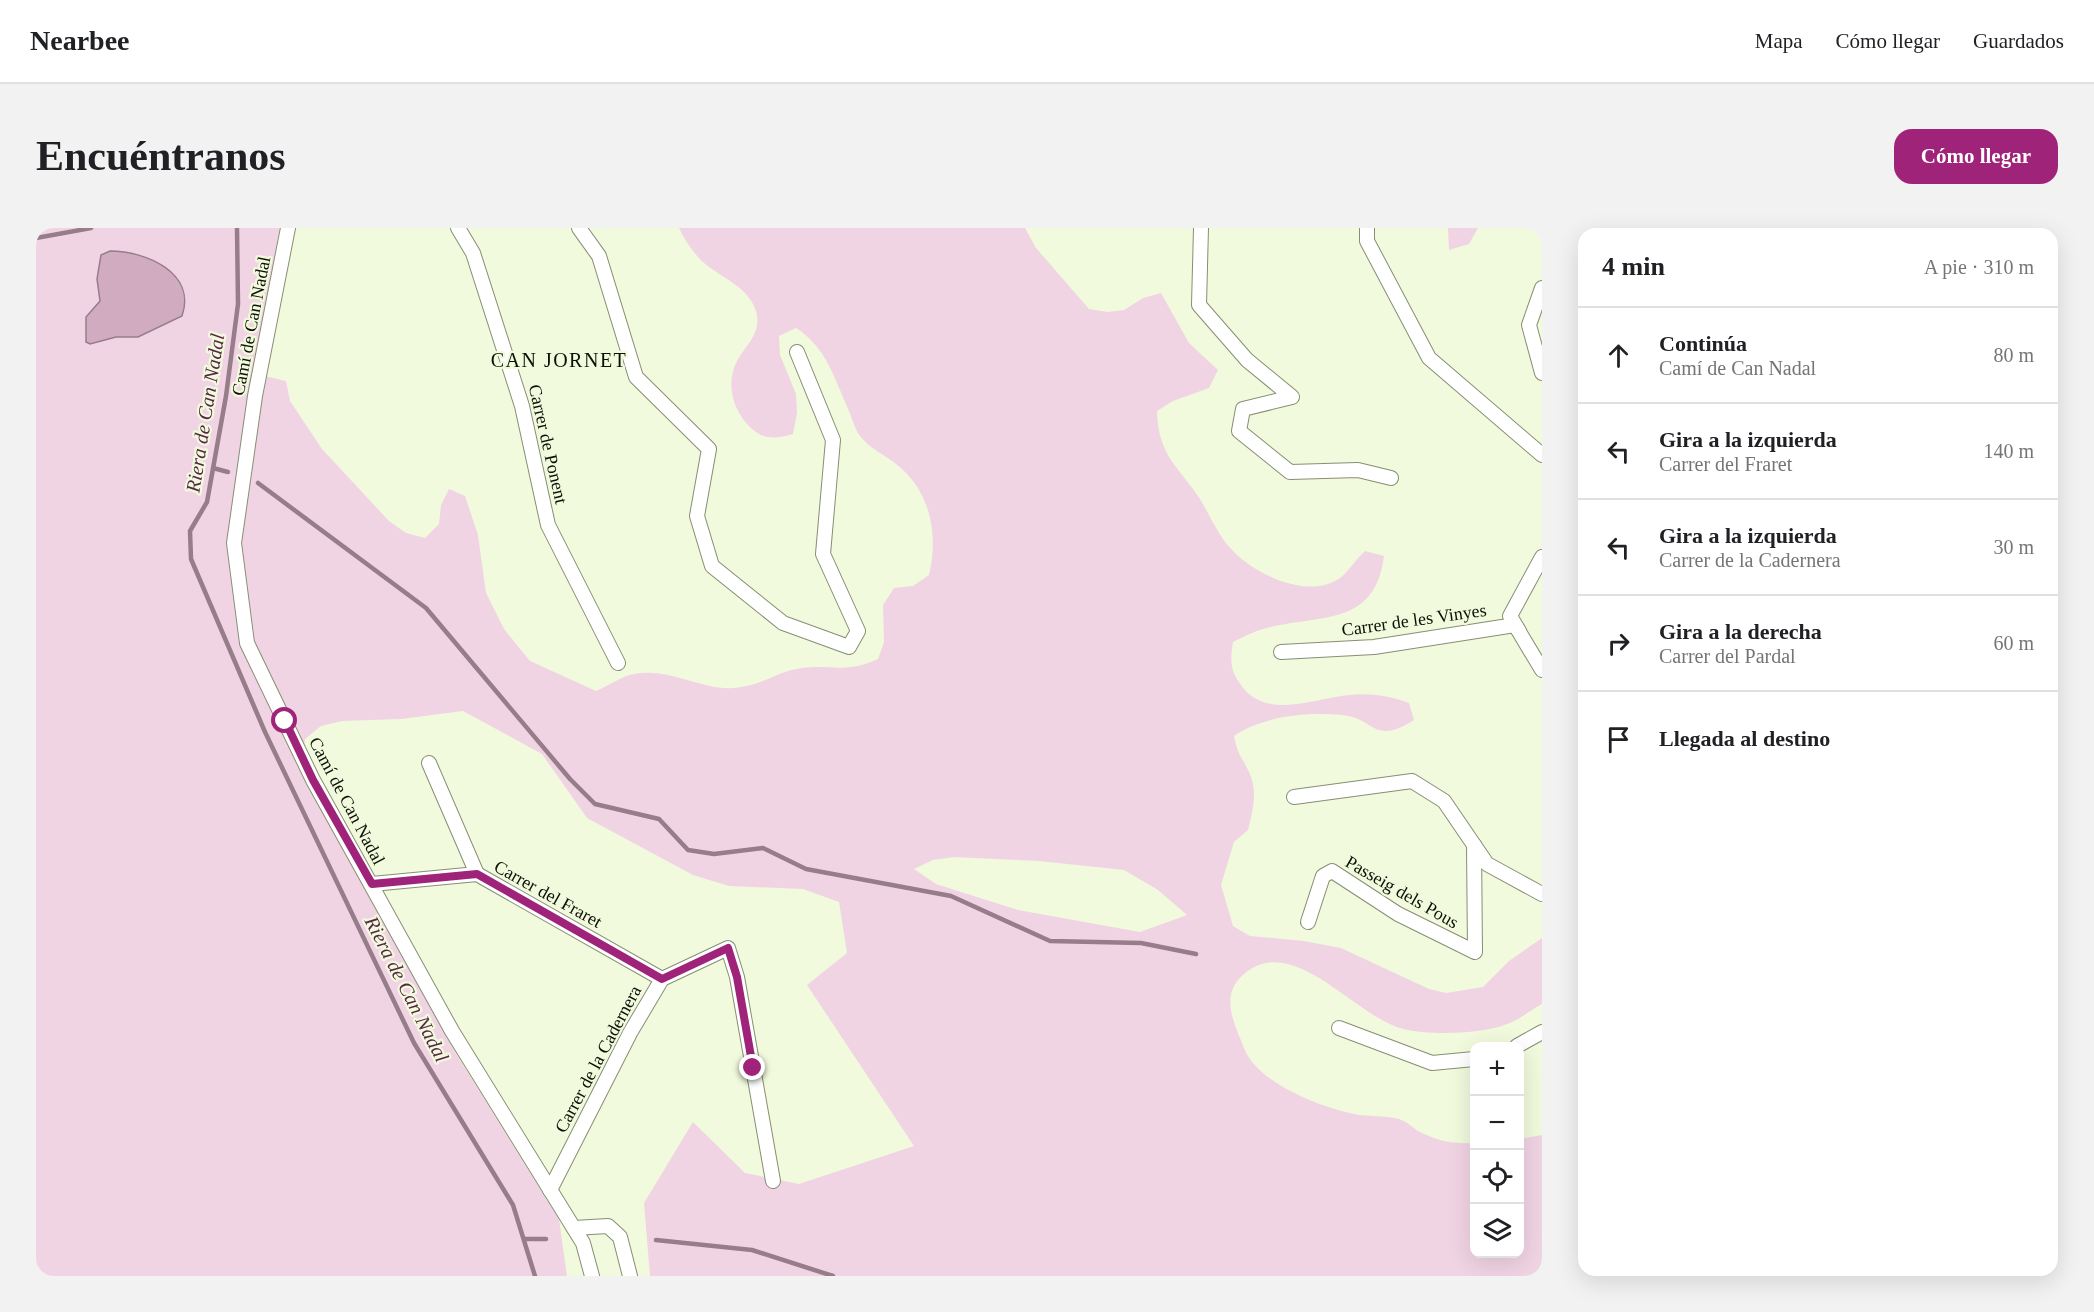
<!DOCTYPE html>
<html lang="es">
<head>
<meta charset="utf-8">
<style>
	:root { --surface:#fff; --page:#f2f2f2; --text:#202124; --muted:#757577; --line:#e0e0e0; --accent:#9f2379 }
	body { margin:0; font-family:"Times New Roman",serif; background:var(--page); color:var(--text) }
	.controls { position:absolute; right:18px; bottom:18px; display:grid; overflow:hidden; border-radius:12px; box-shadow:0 6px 24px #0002 }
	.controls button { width:54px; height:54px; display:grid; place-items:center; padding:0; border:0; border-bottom:2px solid var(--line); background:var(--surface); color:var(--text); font:30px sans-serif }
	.stop { position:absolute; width:18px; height:18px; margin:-14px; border:4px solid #9f2379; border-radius:50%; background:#fff }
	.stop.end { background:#9f2379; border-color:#fff; box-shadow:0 2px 6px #0008 }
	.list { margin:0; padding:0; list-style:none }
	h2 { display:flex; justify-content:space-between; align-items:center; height:78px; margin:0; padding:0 24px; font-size:26px }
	h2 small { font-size:20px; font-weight:400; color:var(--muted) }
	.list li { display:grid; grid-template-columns:39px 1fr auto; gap:18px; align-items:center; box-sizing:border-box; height:96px; padding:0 24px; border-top:2px solid var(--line) }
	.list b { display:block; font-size:22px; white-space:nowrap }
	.list p { margin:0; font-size:20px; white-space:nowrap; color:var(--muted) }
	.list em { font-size:20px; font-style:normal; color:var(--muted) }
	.icon { flex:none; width:33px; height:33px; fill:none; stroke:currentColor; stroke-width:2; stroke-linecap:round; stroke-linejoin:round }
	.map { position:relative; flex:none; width:1506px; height:1048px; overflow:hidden; border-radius:18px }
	header { display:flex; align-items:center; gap:36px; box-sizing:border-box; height:84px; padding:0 30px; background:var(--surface); border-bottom:2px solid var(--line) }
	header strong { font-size:28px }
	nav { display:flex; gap:33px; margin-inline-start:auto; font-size:21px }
	.intro { display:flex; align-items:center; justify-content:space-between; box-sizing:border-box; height:144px; padding:0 36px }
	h1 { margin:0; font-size:42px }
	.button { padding:15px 27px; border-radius:18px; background:var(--accent); color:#fff; font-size:21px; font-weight:700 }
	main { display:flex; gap:36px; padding:0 36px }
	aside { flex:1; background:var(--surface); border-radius:18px; box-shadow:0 6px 24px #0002 }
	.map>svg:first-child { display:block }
</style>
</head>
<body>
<header>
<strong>Nearbee</strong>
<nav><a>Mapa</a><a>Cómo llegar</a><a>Guardados</a></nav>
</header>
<div class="intro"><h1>Encuéntranos</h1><a class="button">Cómo llegar</a></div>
<main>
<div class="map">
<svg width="1506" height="1048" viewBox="0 0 1506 1048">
	<rect width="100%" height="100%" fill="#f1fadd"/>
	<g fill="#f1d4e4" fill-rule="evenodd">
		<path d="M0,0H244L216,145L250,153L254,173L286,221L353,293L370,305L389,310L403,296L405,277L413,261L429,268L442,307L450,365L468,401L494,433L560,463C572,458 586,448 598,446C630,440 656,457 687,460C722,462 737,444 766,440C798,436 808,446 842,431L848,414L847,377L858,360L877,358L893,347C903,306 894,262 860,236C848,226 834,221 824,208C819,201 816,191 813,183C798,150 791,120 760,100L743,108L744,127L760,166L761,185L757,206C740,211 728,212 715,200C697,184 689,155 701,133C711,115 726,105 720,83C712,58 685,50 667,34C658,26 648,11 643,0H989L1000,20L1053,81L1072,84L1088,82L1107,70L1125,65L1153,115L1182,142L1173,160L1137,173L1121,183C1122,227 1142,238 1164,271C1175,289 1183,310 1199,325C1221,347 1274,372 1304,350C1313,343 1320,331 1329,323L1348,328C1339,399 1285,386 1231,400C1219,403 1208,408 1197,414C1194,431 1194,443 1205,457C1227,489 1269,474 1300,469C1324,464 1350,466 1373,475L1378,492C1337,518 1339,490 1306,487C1271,484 1227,488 1198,508C1202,528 1205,527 1213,544C1222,563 1217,582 1212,602L1198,614L1185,657L1197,698L1214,708L1268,713L1305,720L1393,761L1410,765L1447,759L1473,733L1506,710V776C1495,782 1483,792 1471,796C1447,806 1397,807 1372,802C1322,794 1259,702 1208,746C1183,767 1198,795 1208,820C1221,855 1284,879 1318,886C1333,889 1348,887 1363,891C1370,893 1376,899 1382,903C1401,913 1417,916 1438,915V1026H1484V911L1506,907V1048H614L608,975L657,894L709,945L763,956L878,918L771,757L811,725L803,674L767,661L693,658L657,647L551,590L506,526L427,483L365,491L306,493L285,498L269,511L266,533L278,564L419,824L523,991L531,1048H0ZM918,629L1003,633L1088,642L1122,662L1151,687L1104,704L982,682L900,656L878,641L897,632Z"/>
		<path d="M1412,0H1442L1433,16L1413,22Z"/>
	</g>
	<path fill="#d1acc1" stroke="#967d89" stroke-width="1.5" d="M74,23C110,23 161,45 146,88L102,109H80L54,116L50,114V89L64,73L61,51L65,27Z"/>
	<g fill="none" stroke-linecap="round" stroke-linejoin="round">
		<g stroke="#967d89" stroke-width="4.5">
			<path d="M201,0L202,76L190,168L171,274L154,303L155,331L229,504L378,815L477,977L499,1048"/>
			<path d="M0,10L55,0"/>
			<path d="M177,240L192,244"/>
			<path d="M222,255L390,380L534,551L559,576L623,591L652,622L678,626L727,620L770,641L915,668L1014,713L1105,715L1160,726"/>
			<path d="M488,1011H510"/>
			<path d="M620,1012L716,1022L797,1048"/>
		</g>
		<defs>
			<g id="street">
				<path d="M252,0L219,168L198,315L211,415L277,552L416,803L547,1015L556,1048"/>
				<path d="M422,0L437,25L486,178L512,297L582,435"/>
				<path d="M543,0L563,28L600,149L673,221L661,288L676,338L747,395L813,419L822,403L787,326L797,212L761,124"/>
				<path d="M1165,0L1163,77L1211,132L1256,169L1207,181L1203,203L1254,244L1322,242L1355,250"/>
				<path d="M1331,0V13L1393,130L1506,227"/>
				<path d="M1506,60L1493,97L1506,145"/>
				<path d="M1483,403L1474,388L1506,329"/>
				<path d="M1245,424L1338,419L1479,397L1506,442"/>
				<path d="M393,535L441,646"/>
				<path d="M1258,569L1376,553L1408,573L1451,636L1506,666"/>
				<path d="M336,656L441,646L626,751"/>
				<path d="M1272,694L1287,648L1296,643L1362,686L1439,724L1438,617"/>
				<path d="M1303,800L1396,835L1438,831"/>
				<path d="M1481,818L1506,804"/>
				<path d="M514,962L594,805L626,751L692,720L701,749L737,953"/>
				<path d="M538,1000L572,998L584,1009L594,1048"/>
			</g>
		</defs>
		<use href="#street" stroke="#878e74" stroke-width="16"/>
		<use href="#street" stroke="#fff" stroke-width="14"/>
	</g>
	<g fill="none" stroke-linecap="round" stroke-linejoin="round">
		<path stroke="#9f2379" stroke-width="8" d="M249,493L277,552L336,656L441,646L626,751L692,720L701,749L717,840"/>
	</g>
	<g text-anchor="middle" stroke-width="4.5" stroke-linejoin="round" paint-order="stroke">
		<g font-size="18" fill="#0d1006" stroke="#f1fadd">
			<text transform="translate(215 98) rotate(-79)" y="6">Camí de Can Nadal</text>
			<text transform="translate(512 216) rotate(77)" y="6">Carrer de Ponent</text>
			<text transform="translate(1378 392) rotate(-8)" y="6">Carrer de les Vinyes</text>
			<text transform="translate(311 573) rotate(62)" y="6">Camí de Can Nadal</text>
			<text transform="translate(1366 664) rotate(30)" y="6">Passeig dels Pous</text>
			<text transform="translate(512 666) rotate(29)" y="6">Carrer del Fraret</text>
			<text transform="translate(562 831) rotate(-62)" y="6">Carrer de la Cadernera</text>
		</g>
		<g font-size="20" letter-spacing="1.5" fill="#0d1006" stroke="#f1fadd">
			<text x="523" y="139">CAN JORNET</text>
		</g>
		<g font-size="20" font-style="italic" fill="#562745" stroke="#f1fadd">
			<text transform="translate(169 185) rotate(-81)" y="7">Riera de Can Nadal</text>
			<text transform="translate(371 761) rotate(63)" y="7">Riera de Can Nadal</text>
		</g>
	</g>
</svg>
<div class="controls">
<button>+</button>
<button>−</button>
<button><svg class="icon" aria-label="locate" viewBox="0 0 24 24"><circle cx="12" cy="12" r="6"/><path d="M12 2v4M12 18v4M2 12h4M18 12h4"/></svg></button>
<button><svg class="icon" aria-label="layers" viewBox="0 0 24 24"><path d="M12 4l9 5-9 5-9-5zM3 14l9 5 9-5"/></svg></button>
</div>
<div class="stop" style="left:249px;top:493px"></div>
<div class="stop end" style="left:717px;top:840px"></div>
</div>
<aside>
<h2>4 min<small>A pie · 310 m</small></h2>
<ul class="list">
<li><svg class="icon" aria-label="ahead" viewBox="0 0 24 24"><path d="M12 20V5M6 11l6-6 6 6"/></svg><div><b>Continúa</b><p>Camí de Can Nadal</p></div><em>80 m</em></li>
<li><svg class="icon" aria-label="left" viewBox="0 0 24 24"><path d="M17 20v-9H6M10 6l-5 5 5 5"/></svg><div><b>Gira a la izquierda</b><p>Carrer del Fraret</p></div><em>140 m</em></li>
<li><svg class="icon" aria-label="left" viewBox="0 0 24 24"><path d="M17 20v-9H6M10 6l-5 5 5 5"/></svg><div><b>Gira a la izquierda</b><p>Carrer de la Cadernera</p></div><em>30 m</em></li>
<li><svg class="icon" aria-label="right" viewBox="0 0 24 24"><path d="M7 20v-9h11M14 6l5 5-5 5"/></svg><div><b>Gira a la derecha</b><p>Carrer del Pardal</p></div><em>60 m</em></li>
<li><svg class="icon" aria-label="arrive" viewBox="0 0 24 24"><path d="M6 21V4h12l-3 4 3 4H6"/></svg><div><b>Llegada al destino</b></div></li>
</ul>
</aside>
</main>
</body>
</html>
